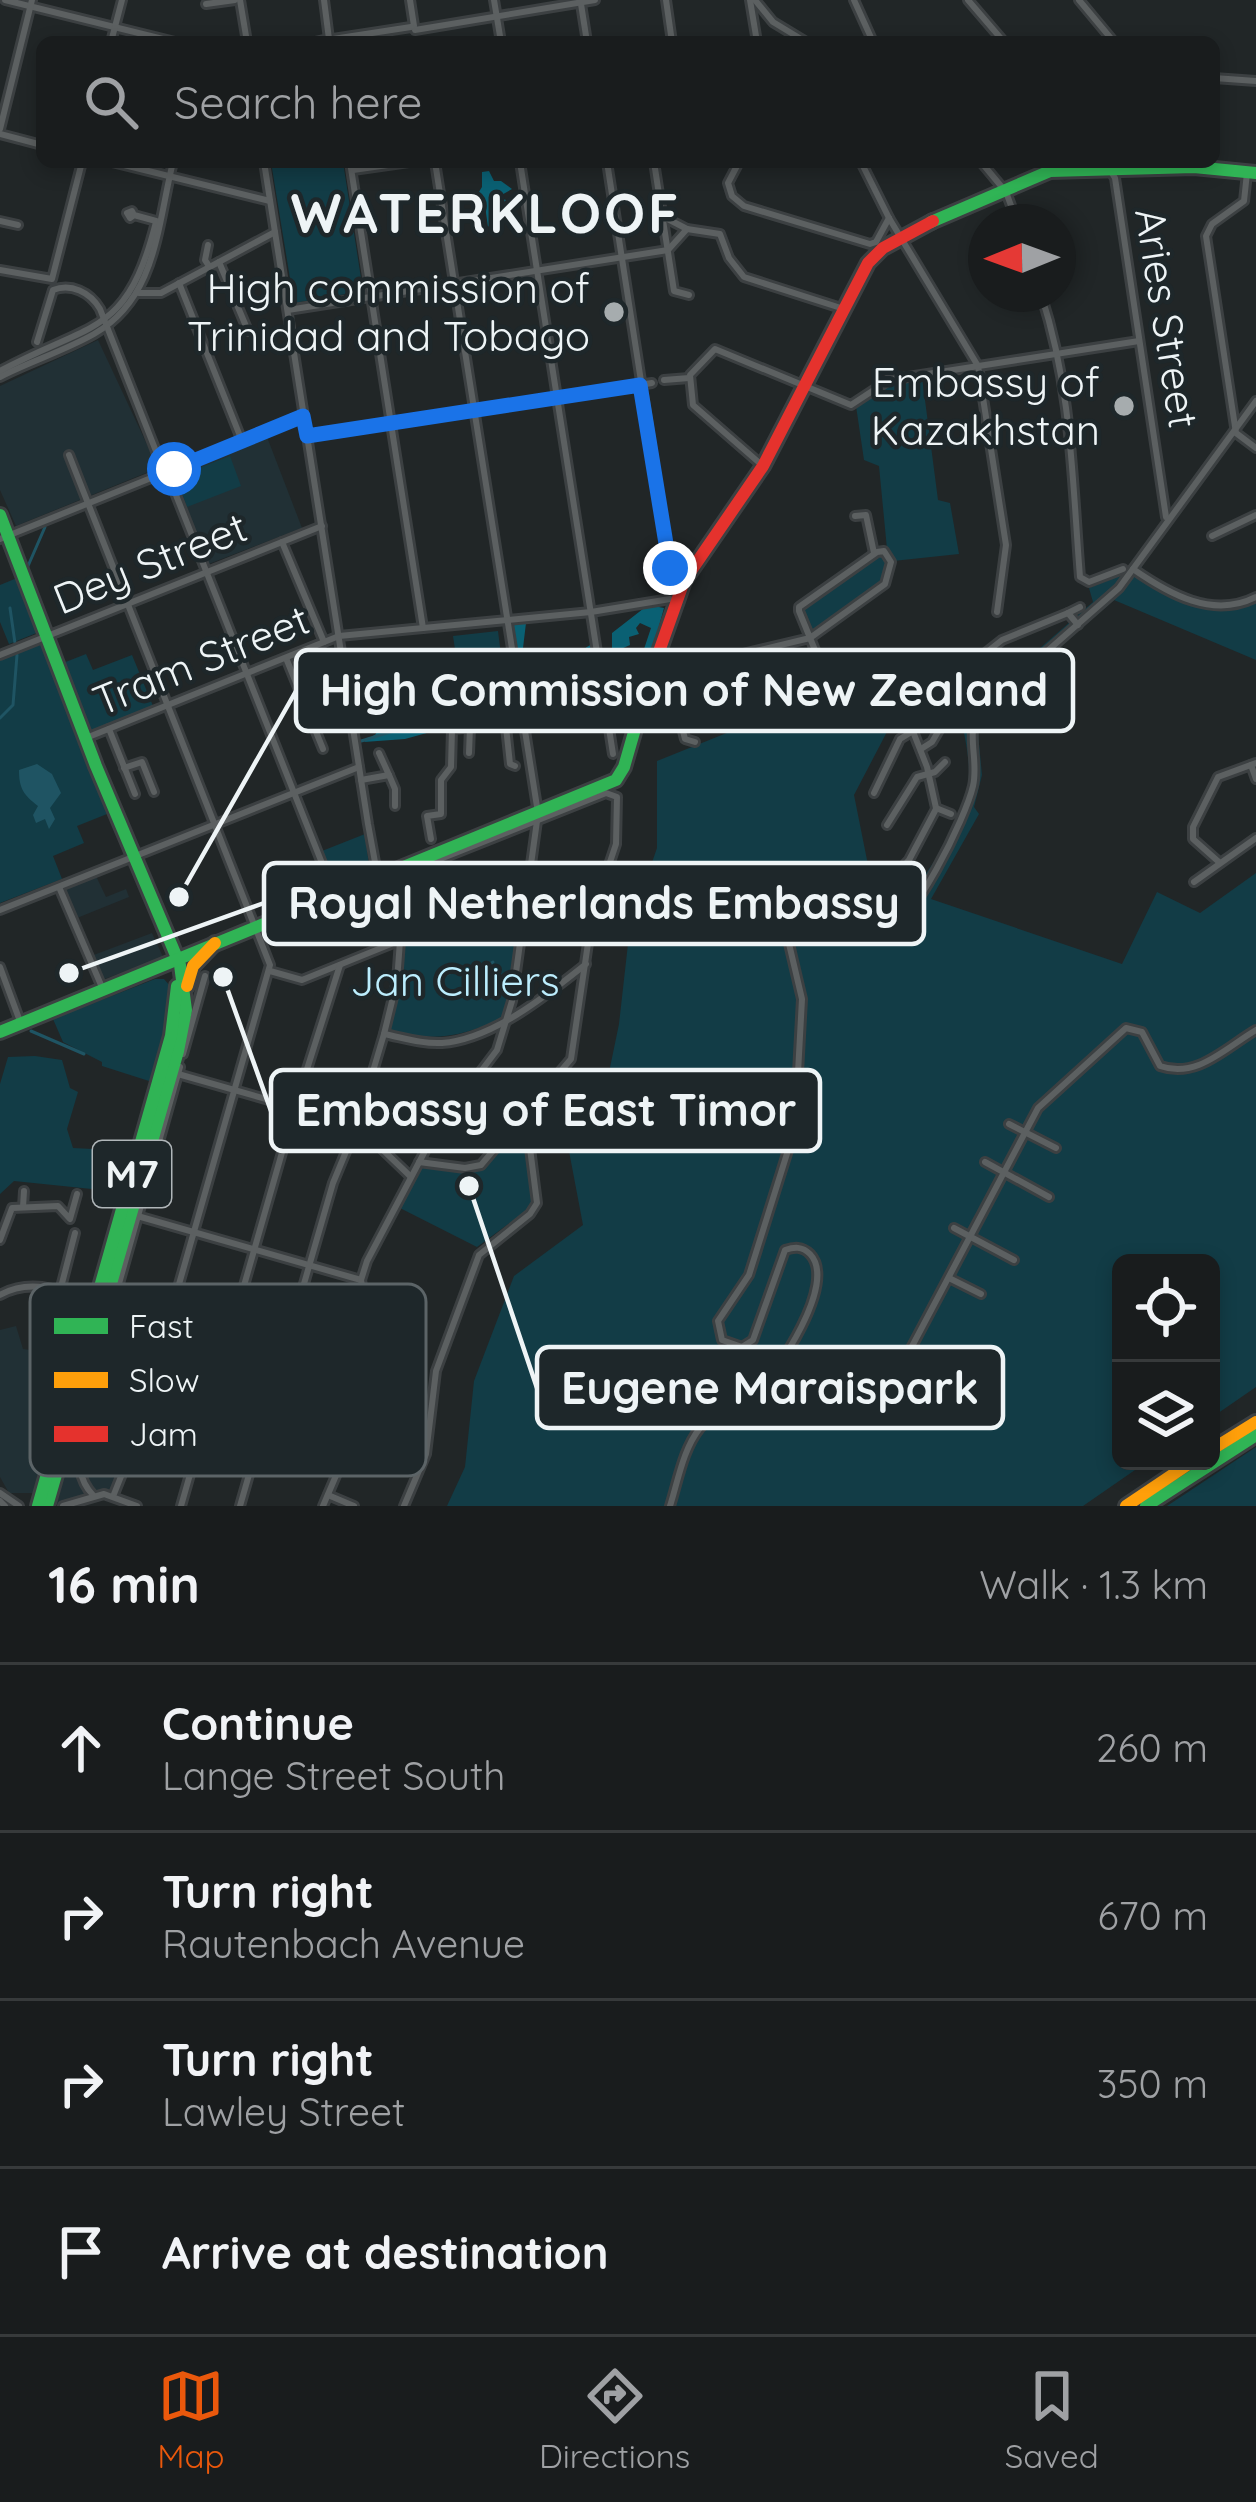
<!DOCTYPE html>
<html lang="en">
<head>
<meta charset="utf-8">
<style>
	:root { --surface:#191c1d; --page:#222526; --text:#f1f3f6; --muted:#9fa1a4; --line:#373a3b; --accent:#ea580c }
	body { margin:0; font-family:Quicksand,sans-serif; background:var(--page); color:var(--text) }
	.controls { position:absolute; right:36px; bottom:36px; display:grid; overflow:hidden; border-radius:18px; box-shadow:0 6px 18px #0003 }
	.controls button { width:108px; height:108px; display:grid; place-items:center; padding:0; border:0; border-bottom:3px solid var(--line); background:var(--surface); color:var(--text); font:60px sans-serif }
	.compass { position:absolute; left:968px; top:204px; width:108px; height:108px; border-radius:50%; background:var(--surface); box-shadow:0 6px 18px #0003; rotate:269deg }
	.stop { position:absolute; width:36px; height:36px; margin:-27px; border:9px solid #1a73e8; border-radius:50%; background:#fff }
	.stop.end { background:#1a73e8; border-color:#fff; box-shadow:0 3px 12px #0008 }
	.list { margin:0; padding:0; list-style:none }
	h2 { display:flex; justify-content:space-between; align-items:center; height:156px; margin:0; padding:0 48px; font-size:51px }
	h2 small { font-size:39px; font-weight:400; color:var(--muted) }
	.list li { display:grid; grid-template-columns:78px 1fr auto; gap:36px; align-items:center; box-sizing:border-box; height:168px; padding:0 48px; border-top:3px solid var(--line) }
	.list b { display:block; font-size:45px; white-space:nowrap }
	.list p { margin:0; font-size:39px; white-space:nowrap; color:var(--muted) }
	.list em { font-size:39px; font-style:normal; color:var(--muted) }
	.icon { flex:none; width:66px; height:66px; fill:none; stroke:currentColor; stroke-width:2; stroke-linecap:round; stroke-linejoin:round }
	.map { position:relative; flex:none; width:1256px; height:1506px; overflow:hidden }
	.search { position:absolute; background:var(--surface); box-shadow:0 6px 18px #0003; left:36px; right:36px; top:36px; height:132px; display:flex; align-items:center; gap:30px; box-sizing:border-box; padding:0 42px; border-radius:18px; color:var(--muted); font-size:45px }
	.sheet { height:828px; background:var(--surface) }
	nav { display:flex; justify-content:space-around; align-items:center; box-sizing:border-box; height:168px; border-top:3px solid var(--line); background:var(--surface); font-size:33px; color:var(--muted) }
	nav a { display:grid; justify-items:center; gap:6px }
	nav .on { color:var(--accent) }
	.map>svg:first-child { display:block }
</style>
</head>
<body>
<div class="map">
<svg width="1256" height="1506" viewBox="0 0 1256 1506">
	<rect width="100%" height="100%" fill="#212627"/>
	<g fill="#213035">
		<path d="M98,340L158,468L16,526L0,490V386Z"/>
		<path d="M267,437L302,528L206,565L172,474Z"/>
		<path d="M96,876L106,897L126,889L129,897L77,918L65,888Z"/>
		<path d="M152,933L163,957L102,980L91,956Z"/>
		<path d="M16,1326L23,1349L74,1356L34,1493H9L0,1477V1330Z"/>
		<path d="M97,1358L153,1375L114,1494L47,1506Z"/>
	</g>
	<g fill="#123c46">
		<path d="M271,162H343L363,291L294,303Z"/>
		<path d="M922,377L938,500L950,503L959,554L893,561L887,549L879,466L864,460L856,406L885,384Z"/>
		<path d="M230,456L241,486L187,507L176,477Z"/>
		<path d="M880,554L889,561L883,583L811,634L802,606Z"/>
		<path d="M1142,567L1137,575C1176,598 1211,621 1256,601V660L1114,600L988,709L978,733L982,775L974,807L979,814L931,899L1122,964L1157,892L1200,913L1256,873V1387L1211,1418V1263H1121V1461H1148L1083,1506H447L465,1467L474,1381L514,1276L583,1225L565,1130L607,1082L619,1024L630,926L657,848V761L898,664L890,726L854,795L867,860L891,919C921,882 969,822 969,772C969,754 964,734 961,717L1093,602L1089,588Z"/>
		<path d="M17,578L39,632L9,644L0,622V585Z"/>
		<path d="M498,631L502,663L458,669L453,636Z"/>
		<path d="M43,642L107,814L77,826L84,843L53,856L62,879L0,903V660Z"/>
		<path d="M86,654L93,670L132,655L153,706L90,732L63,663Z"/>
		<path d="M365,834L370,873L355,880L347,862L329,869L322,851Z"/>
		<path d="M524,896L504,1017C463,1037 434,1042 388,1031L405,942Z"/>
		<path d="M155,979H164L170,986L171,1013L150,1089L149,1081L102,1066V1062L63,1042L53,1019Z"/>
		<path d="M35,1056L62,1060L70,1088L78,1092L67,1129L73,1148L132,1151L121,1192L14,1181L0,1194V1084L8,1057Z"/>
		<path d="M524,1119L537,1203L477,1247L394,1205L418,1162L470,1170L501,1145Z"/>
		<path d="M1256,1447V1506H1167Z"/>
	</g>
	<g fill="#0a6073">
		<path d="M489,171L494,181H501L512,189L498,197L506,200L513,211L494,219L488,227L484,199L477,195L482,187V172Z"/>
		<path d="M648,605L664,608L649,662L642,655L651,628L640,623L636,628L639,634L629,637L630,645L621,649L626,656L625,661L612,659V633Z"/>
		<path d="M516,622L526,623L523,648L531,652L529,685L533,689L545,683L542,671L550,668L554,660L558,659L562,666C575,661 583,646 594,644L595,659L583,664L585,680L577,691H570L569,681L562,680L549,703L523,708L510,629Z"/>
		<path d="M513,696L516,722L452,726L405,739L364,742L376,734L378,723L415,714L424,721L480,702L497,711Z"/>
	</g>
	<path fill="#1f5463" d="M37,764L52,774L61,793L50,808L55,819L49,829L45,819L36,823L33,815L38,806C24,795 19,789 19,770Z"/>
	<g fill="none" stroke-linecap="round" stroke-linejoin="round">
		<g stroke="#1f5463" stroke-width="3">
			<path d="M28,566L45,527"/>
			<path d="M10,608L15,643"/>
			<path d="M0,718L13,705L17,655"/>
			<path d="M361,741C394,731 443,715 477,713C491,712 501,716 516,712"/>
			<path d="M442,976L468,966L484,968L493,962"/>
			<path d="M31,1031L84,1054"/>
		</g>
		<defs>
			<g id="street">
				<path d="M5,0L175,42"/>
				<path d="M240,0L247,42"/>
				<path d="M324,0L329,39"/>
				<path d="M410,0L414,26"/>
				<path d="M494,0L501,42"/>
				<path d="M666,0L672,42"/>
				<path d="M750,0L757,42"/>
				<path d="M755,0L773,22L806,42"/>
				<path d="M854,0L873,42"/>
				<path d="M968,0L1004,42"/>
				<path d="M1079,0L1114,42"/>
				<path d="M206,4L235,0"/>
				<path d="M581,4L587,42"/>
				<path d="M415,30L595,0"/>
				<path d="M333,39L411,27"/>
				<path d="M111,42L122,0"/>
				<path d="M315,42L328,39"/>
				<path d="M1214,78L1256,81"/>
				<path d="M0,129L32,0"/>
				<path d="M0,134L42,145"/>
				<path d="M112,162L270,201"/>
				<path d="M350,162L423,628"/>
				<path d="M435,162L538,813"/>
				<path d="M520,162L613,754"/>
				<path d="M607,162L670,568L682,580"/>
				<path d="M654,162L674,291L689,295"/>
				<path d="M739,162L728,183L732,196L744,206L870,244L876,242L889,218"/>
				<path d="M861,162L889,218L978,366L1006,545L997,612"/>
				<path d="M981,162L1006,192L1017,222"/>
				<path d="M1105,162L1115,178L1166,517"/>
				<path d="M353,170L409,162"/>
				<path d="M1247,173L1244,201L1212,224L1206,236L1236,433L1256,448"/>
				<path d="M134,215L130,218L127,213L132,211L134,215L156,221"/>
				<path d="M662,216L687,229"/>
				<path d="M0,221L18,225"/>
				<path d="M208,245L205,260L209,266"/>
				<path d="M219,262L248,331"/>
				<path d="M0,270L52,279L82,162"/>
				<path d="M179,283L242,441"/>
				<path d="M139,293H161L275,232"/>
				<path d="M1041,294C1072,390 1072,478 1080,577L1089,582L1123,569"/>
				<path d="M288,310L668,250L687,229L720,234L729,258L744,277L844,309"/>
				<path d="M0,371C92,321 127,337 156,222"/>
				<path d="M0,377C31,361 64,351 94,334C157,298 157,226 173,162"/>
				<path d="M664,380L689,378"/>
				<path d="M303,416L174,468L168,475L335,896"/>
				<path d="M307,436L652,383"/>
				<path d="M69,455L270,965L132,1449L114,1494"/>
				<path d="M763,466L693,405L690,375L715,349L851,405L889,380L1139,341"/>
				<path d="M855,516L866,515L874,553"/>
				<path d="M1212,536L1256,515"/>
				<path d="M0,539L156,476L163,469L100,309C90,292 71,283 53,290L37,342"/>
				<path d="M282,542L324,642"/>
				<path d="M1133,569C1169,594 1213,619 1256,597"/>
				<path d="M1068,613L1080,607"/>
				<path d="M0,655L322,526"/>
				<path d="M952,655V672"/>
				<path d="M286,658L323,749"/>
				<path d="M955,671L960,677L954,681L950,676Z"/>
				<path d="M668,672L685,739L695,742"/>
				<path d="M959,674L1002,640L1068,613L1078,625"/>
				<path d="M651,676L810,638L885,584L891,562L884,551L877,552L799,607V611L826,677"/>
				<path d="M909,678L910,724L927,767L936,808"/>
				<path d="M506,727L510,764L515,766"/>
				<path d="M109,729L135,794"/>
				<path d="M86,738L339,636L591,612L670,599"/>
				<path d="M921,749L932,742L942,725"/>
				<path d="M469,753L470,727"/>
				<path d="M1251,765L1256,779"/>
				<path d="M124,768L142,762L154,792"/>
				<path d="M389,775L395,789V806"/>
				<path d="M361,780L389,775L379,753"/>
				<path d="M874,793L900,739L913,731"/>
				<path d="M936,808L951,814"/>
				<path d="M887,825L917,777L935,772L945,762"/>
				<path d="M431,839L427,816L441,814V780L451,767L452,729L522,723"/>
				<path d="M1220,863L1193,839V827L1218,777L1256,763"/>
				<path d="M898,872L909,860L936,809"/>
				<path d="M1194,882L1256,838"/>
				<path d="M59,887L101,985"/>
				<path d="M385,891L390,879L606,793L617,797L616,844L592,916L571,1059L481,1165L465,1168L419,1162"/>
				<path d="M343,897L379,884"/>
				<path d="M0,910L359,767"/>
				<path d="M0,967L21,1024"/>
				<path d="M270,971L302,980L527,889"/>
				<path d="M384,1034C404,1038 422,1044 442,1043C493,1039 547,995 586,964"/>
				<path d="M183,1054L205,976"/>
				<path d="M178,1074L357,1125L410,1176"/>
				<path d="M1009,1124L1056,1148"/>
				<path d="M985,1162L1049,1197"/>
				<path d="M23,1207L24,1191"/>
				<path d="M134,1215L361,1280"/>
				<path d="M954,1228L1014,1260"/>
				<path d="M0,1240L12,1208L58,1206L70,1219L77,1194"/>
				<path d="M949,1278L981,1294"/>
				<path d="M60,1291L75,1233"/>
				<path d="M0,1295C32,1277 62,1292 94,1300"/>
				<path d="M98,1359L146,1372"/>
				<path d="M907,1362L923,1371"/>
				<path d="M153,1375L357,1433"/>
				<path d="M900,1395L918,1398"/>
				<path d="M904,1424L898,1409L909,1352L1038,1108L1126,1028L1142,1032L1160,1066C1197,1079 1225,1048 1256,1030"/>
				<path d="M0,1493L19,1506"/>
				<path d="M93,1495C76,1478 78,1453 78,1429L180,1067"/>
				<path d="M328,1495L354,1506"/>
				<path d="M0,1501L5,1506"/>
				<path d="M63,1506L104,1494L137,1506"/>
				<path d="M181,1506L295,1107L340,965"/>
				<path d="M240,1506L333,1183L357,1125L384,1034L397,981L400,941L379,884L368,824L264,162"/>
				<path d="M323,1506L361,1417L370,1329L361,1280L367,1261L435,1132L497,1050L512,1001L537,821"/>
				<path d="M404,1506L426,1454L436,1371L479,1255L530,1214L537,1203L526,1117"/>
				<path d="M670,1506C678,1481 683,1449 700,1428C714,1411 739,1409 755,1394C777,1373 838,1283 810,1254C802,1246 794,1247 785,1250L753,1340L742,1347L722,1340L718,1321L749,1275L795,1128L802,999L786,931L795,917L811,911C831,916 861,941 881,936C913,927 966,817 973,786C979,761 966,736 978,712L1119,588L1256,401"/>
			</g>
			<g id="fast">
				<path d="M931,222L1050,171L1194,167L1256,173"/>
				<path d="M0,515L96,766L180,965L186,1010L178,1051L47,1506"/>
				<path d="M0,1032L616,780L624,767L650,677"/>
				<path d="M38,1506L171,1036L177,986"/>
				<path d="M1146,1506L1256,1435"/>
			</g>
			<g id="slow">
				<path d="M187,986L193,966L215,943"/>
				<path d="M70,1442L69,1454L78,1460"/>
				<path d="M1211,1450L1256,1422"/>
				<path d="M1126,1506L1193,1461"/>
			</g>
			<path id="jam" d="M650,677L684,581L763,466L868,263L883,248L933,221"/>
		</defs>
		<use href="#street" stroke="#3c4042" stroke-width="12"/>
		<use href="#fast" stroke="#3c4042" stroke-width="18"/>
		<use href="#slow" stroke="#3c4042" stroke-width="18"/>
		<use href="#jam" stroke="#3c4042" stroke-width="18"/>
		<use href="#street" stroke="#5c6061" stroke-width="6"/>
		<use href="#fast" stroke="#30b455" stroke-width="12"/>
		<use href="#slow" stroke="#ff9f0a" stroke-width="12"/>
		<use href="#jam" stroke="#e5322d" stroke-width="12"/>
	</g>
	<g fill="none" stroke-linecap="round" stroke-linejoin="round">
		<path stroke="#1a73e8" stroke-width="15" d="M174,469L303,416L307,436L640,385L670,568"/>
	</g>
	<g fill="#a6acae" stroke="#1e272a" stroke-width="4.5">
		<circle cx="614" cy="312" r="12"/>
		<circle cx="1124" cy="406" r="12"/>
	</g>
	<g text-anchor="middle" stroke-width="9" stroke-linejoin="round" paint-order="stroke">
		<rect fill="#1e272a" stroke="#b0b6b9" stroke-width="3" x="93" y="1141" width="78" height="66" rx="9"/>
		<g font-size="39" font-weight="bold" fill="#eef4f6">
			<text x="132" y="1188">M7</text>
		</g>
		<g font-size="42" fill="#eef4f6" stroke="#1e272a" text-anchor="end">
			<text x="590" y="303">High commission of<tspan x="590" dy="48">Trinidad and Tobago</tspan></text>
			<text x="1100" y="397">Embassy of<tspan x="1100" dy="48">Kazakhstan</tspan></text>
		</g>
		<g font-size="42" fill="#eef4f6" stroke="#1e272a">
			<text transform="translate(1167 318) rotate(81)" y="15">Aries Street</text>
			<text transform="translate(150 563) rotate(-22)" y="15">Dey Street</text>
			<text transform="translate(201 660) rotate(-22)" y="15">Tram Street</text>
		</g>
		<g font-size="42" fill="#bceefe" stroke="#1e272a">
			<text x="455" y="996">Jan Cilliers</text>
		</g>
		<g font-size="54" font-weight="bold" letter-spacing="3" fill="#eef4f6" stroke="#1e272a">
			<text x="486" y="233">WATERKLOOF</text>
		</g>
	</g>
	<rect x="30" y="1284" width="396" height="192" rx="18" fill="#1e272a" stroke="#5c6467" stroke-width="3"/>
	<rect x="54" y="1318" width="54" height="16" fill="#30b455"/>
	<rect x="54" y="1372" width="54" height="16" fill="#ff9f0a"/>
	<rect x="54" y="1426" width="54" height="16" fill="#e5322d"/>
	<g font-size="33" fill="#eef4f6">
		<text x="129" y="1338">Fast</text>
		<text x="129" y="1392">Slow</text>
		<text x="129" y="1446">Jam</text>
	</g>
	<path fill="none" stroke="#eef4f6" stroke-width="4.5" d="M179 897L296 691M69 973L264 903M223 977L271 1111M469 1186L537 1388"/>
	<g fill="#eef4f6" stroke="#1e272a" stroke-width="4.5">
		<circle cx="179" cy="897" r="12"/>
		<circle cx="69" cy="973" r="12"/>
		<circle cx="223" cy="977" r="12"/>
		<circle cx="469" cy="1186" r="12"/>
	</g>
	<g fill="#1e272a" stroke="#eef4f6" stroke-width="4.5">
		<rect x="296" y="650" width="777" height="81" rx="12"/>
		<rect x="264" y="863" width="660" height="81" rx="12"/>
		<rect x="271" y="1070" width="549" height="81" rx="12"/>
		<rect x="537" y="1347" width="466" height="81" rx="12"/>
	</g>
	<g font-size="45" text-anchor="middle" font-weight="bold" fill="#eef4f6">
		<text x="684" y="706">High Commission of New Zealand</text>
		<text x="594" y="919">Royal Netherlands Embassy</text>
		<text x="546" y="1126">Embassy of East Timor</text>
		<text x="770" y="1404">Eugene Maraispark</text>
	</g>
</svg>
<div class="controls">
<button><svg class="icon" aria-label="locate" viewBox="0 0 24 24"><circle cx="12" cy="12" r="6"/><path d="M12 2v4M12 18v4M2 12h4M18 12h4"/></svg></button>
<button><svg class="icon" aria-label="layers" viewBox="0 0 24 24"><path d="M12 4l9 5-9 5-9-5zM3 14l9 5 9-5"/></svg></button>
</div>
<svg class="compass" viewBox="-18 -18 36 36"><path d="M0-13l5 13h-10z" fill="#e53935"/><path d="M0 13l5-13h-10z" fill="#9fa1a4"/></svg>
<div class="stop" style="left:174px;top:469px"></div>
<div class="stop end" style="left:670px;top:568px"></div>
<div class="search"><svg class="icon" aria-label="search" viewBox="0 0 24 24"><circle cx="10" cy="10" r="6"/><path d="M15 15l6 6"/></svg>Search here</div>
</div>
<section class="sheet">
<h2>16 min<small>Walk · 1.3 km</small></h2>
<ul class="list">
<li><svg class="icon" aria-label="ahead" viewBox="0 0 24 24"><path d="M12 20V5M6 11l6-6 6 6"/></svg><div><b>Continue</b><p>Lange Street South</p></div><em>260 m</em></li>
<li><svg class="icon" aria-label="right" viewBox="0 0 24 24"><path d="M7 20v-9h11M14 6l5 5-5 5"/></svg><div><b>Turn right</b><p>Rautenbach Avenue</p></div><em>670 m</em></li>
<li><svg class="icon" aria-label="right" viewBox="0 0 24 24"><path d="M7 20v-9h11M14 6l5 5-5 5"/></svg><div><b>Turn right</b><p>Lawley Street</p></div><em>350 m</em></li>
<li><svg class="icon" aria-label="arrive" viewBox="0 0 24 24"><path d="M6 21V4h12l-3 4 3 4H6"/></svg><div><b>Arrive at destination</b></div></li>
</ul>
</section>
<nav>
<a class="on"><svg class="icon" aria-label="map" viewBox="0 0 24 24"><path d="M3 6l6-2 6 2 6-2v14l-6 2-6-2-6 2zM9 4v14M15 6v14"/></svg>Map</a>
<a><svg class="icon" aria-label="directions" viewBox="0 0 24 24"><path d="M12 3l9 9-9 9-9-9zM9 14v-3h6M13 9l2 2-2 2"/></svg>Directions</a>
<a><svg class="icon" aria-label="saved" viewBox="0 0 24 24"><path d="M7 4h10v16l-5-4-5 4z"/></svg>Saved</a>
</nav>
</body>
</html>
